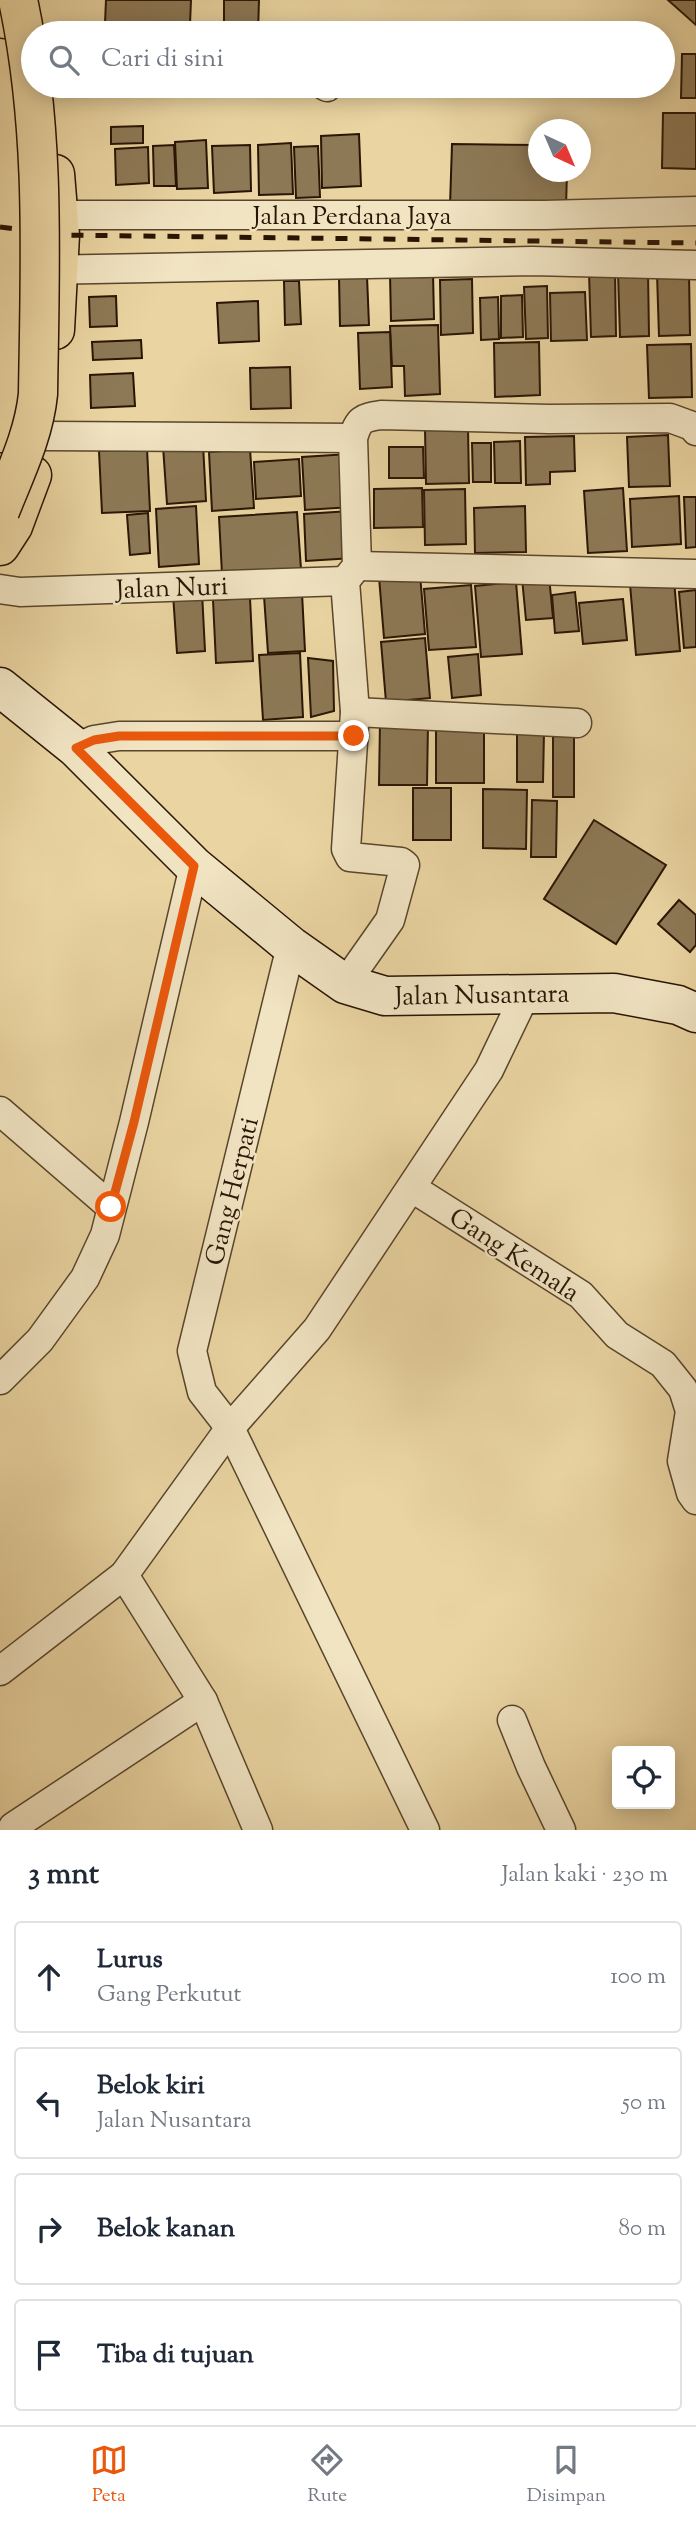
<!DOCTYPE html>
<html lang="id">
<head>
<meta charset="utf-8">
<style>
	:root { --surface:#fff; --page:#f2f2f3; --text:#1f2937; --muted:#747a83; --line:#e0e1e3; --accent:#ea580c }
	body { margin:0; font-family:"Sorts Mill Goudy",serif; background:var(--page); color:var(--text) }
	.controls { position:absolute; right:21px; bottom:21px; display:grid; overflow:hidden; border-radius:7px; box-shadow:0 4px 18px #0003 }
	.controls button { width:63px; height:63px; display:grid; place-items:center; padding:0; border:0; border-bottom:2px solid var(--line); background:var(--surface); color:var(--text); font:35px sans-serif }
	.compass { position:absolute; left:528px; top:119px; width:63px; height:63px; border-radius:50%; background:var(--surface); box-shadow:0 4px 18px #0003; rotate:136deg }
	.stop { position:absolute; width:21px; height:21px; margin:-16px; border:5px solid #ea580c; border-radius:50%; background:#fff }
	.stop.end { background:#ea580c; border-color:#fff; box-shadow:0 2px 7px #0008 }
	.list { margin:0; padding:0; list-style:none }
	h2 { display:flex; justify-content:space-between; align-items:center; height:91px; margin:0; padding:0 28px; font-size:30px }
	h2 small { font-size:23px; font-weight:400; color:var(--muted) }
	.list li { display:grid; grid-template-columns:46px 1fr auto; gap:21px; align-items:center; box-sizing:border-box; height:112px; margin:0 14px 14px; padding:0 14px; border:2px solid var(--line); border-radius:7px }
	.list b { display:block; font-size:26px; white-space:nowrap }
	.list p { margin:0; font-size:23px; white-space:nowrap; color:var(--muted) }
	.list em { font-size:23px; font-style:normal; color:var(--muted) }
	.icon { flex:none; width:38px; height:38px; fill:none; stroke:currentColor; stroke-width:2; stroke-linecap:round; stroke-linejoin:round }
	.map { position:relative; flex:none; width:696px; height:1830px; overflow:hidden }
	.search { position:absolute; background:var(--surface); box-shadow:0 4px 18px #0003; left:21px; right:21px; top:21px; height:77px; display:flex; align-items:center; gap:18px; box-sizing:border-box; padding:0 24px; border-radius:38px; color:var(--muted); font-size:26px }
	.sheet { height:595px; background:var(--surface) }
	nav { display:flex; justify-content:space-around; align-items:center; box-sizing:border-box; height:98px; border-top:2px solid var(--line); background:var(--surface); font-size:19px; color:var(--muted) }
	nav a { display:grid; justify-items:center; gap:4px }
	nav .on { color:var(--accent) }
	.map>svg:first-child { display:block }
</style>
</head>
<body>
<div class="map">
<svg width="696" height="1830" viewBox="0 0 696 1830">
	<rect width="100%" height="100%" fill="#ead5a2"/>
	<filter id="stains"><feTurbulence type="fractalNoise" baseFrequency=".00286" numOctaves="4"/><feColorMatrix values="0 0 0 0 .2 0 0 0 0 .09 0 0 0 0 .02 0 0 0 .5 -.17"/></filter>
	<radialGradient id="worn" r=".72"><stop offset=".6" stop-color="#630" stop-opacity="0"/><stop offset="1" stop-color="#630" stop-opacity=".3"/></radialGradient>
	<g fill="#8d7956" stroke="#291504" stroke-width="2">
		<path d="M106,0H191L190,24L105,23Z"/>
		<path d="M224,0H259L258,33H224Z"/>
		<path d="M668,0H696V25Z"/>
		<path d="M682,54H696V98H681Z"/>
		<path d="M663,113H696V169L662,168Z"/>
		<path d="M143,126V143L111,144V127Z"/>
		<path d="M359,134L361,186L322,188L321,136Z"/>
		<path d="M206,140L208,188L177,189L175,142Z"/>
		<path d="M291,143L293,194L259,195L258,145Z"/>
		<path d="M452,144L538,145V172H567L566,207L450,206Z"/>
		<path d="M174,145L176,186H154L153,146Z"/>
		<path d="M250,145L251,191L214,193L212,146Z"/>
		<path d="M318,146L320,197L296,198L294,147Z"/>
		<path d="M148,147L149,183L116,185L115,149Z"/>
		<path d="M615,271L616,336L591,337L589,272Z"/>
		<path d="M648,271L649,336L620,337L618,272Z"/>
		<path d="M433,272L434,319L391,321L390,274Z"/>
		<path d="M689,273L690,335L659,336L657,274Z"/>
		<path d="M367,276L369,325L340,326L339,277Z"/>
		<path d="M472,279L473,333L441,335L440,280Z"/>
		<path d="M284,281H299L301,324L285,325Z"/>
		<path d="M547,286L548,338L526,339L524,287Z"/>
		<path d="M585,292L587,340L551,341L550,293Z"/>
		<path d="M522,295L523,337L501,338V296Z"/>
		<path d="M116,296L117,326L90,327L89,297Z"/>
		<path d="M498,297L499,339L481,340L480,298Z"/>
		<path d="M258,301L259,341L219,343L217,303Z"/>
		<path d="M438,325L440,394L405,396L404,366H392L390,326Z"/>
		<path d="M390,332L392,387L360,389L358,333Z"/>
		<path d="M141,340L142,358L93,360L92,342Z"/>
		<path d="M539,342L540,395L495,397L494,343Z"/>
		<path d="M691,344L692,397L649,398L647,345Z"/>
		<path d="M290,367L291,408L251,409L250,368Z"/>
		<path d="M133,373L135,406L91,408L90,375Z"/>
		<path d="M468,428L469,483L426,484L425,429Z"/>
		<path d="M668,435L670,486L629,487L627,437Z"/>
		<path d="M574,436L575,471L550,472V484L526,485L525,437Z"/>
		<path d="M520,441L521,483H495L494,442Z"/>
		<path d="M472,443H491V482H473Z"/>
		<path d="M203,444L206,501L167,504L163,446Z"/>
		<path d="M389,447H423L424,478H389Z"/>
		<path d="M147,448L150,511L102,513L99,451Z"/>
		<path d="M250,449L254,508L212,511L209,452Z"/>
		<path d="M349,454L352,507L305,510L302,457Z"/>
		<path d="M299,459L301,496L256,499L254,462Z"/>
		<path d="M422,488L423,527L374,528V489Z"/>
		<path d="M623,488L627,551L588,553L584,491Z"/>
		<path d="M465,489L466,544L425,545L424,490Z"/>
		<path d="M679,496L681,544L632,547L630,499Z"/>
		<path d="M684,497H696V547L686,548Z"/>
		<path d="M196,506L199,564L159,567L156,509Z"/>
		<path d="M525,506L526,552L475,553L474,508Z"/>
		<path d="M350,511L353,558L306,561L304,514Z"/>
		<path d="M297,512L301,569L222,574L219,517Z"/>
		<path d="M148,513L150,553L130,555L127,515Z"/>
		<path d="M420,574L425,634L384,638L379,577Z"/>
		<path d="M549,576L553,618L526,620L522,578Z"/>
		<path d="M674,580L680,651L636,655L630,584Z"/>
		<path d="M516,582L522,654L481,657L475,586Z"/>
		<path d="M471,585L476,647L429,650L424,589Z"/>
		<path d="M696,590V647L684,648L679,592Z"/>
		<path d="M202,592L205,651L177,653L173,594Z"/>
		<path d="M575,592L579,631L555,633L552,595Z"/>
		<path d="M302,593L305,651L268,653L264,596Z"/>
		<path d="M250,598L253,661L216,663L213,600Z"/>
		<path d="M623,599L627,640L583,644L579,603Z"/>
		<path d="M425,638L430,698L386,702L381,642Z"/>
		<path d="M300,653L303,717L263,720L259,655Z"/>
		<path d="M478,654L481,695L452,698L448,657Z"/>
		<path d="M308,658L333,661L334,711L311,717Z"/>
		<path d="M380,722L428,723L427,785H379Z"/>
		<path d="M436,725L484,726V783H436Z"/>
		<path d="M553,731L574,732V797H553Z"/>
		<path d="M517,732H544L543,782H517Z"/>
		<rect x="413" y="788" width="38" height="52"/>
		<path d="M483,789L527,790L526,849L483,848Z"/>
		<path d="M532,800L557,801L556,857H531Z"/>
		<path d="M594,820L666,865L616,944L544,899Z"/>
		<path d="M679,900L696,915V945L690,952L658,924Z"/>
	</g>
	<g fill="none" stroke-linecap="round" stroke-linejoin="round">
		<defs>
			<g id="street">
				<path d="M325,86L327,87"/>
				<path d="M41,215H545L696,211"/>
				<path d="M41,270L532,261L696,265"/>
				<path d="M46,436L353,438"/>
				<path d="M357,566L696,574"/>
				<path d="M0,589L20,592L345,581"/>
				<path d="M355,712L577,723"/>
				<path d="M76,748L94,740L119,736H354"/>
				<path d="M291,946L192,1351L202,1392L230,1428L425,1830"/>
				<path d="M345,984L390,920L405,865L401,862L350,857L346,849L355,712L345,581L357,566L353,438C359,419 362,418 381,415L549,419L670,418L692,426L696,431"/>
				<path d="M0,1111L111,1207"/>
				<path d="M412,1188L581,1295L617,1335L663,1364L683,1389L690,1411L682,1461L691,1493L696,1500"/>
				<path d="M0,1380L40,1340L85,1278L105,1235L134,1122L194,866"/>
				<path d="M124,1575L203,1701L258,1830"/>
				<path d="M0,1671L124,1575L230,1428L317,1329L489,1070L526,993"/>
				<path d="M512,1720L531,1767L561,1830"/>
				<path d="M13,1827L203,1701"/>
			</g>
			<path id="secondary" d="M0,687L76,748L194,866L291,946L345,984L385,996L614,993L678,1005L696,1013"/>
			<g id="primary">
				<path d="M0,58L8,116L11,270L16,336L0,433"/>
				<path d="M55,330L60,235L55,174"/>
				<path d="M0,546L13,526L32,475"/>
			</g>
		</defs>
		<use href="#street" stroke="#59452c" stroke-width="31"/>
		<use href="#secondary" stroke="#291504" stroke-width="41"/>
		<use href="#primary" stroke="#291504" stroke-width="41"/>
		<use href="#street" stroke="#f1e4c3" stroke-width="28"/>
		<use href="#secondary" stroke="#f1e4c3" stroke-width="38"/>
		<use href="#primary" stroke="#ead5a2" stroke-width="38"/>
		<path stroke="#291504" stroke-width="5" stroke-dasharray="12 12" stroke-linecap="butt" d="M0,227L60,235L696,243"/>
		<defs>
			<path id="primary-bridge" d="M0,511C15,473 34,435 38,394C40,262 46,130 18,0"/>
		</defs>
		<use href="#primary-bridge" stroke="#291504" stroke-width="41" stroke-linecap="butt"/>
		<use href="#primary-bridge" stroke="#ead5a2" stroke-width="38"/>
	</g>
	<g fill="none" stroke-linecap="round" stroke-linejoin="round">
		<path stroke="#ea580c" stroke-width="9" d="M111,1207L134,1122L194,866L76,748L94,740L119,736H354"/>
	</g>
	<g text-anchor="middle" stroke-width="5" stroke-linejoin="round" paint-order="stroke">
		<g font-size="26" fill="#291504" stroke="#f1e4c3">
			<text x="352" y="224">Jalan Perdana Jaya</text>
			<text transform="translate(172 587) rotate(-2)" y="9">Jalan Nuri</text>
			<text transform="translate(482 994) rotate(-1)" y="9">Jalan Nusantara</text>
			<text transform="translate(231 1191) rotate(-76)" y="9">Gang Herpati</text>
			<text transform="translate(515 1254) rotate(33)" y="9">Gang Kemala</text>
		</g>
	</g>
	<rect width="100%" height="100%" filter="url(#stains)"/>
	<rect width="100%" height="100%" fill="url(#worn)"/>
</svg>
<div class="controls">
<button><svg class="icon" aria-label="locate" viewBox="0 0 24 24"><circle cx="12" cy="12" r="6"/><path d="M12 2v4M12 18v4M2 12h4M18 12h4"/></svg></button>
</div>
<svg class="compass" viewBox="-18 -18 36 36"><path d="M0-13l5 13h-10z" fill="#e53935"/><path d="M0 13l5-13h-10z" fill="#747a83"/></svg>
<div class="stop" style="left:111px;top:1207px"></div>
<div class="stop end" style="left:354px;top:736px"></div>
<div class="search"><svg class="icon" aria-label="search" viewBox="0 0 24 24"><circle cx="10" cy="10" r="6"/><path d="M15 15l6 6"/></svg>Cari di sini</div>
</div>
<section class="sheet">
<h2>3 mnt<small>Jalan kaki · 230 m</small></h2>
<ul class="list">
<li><svg class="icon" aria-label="ahead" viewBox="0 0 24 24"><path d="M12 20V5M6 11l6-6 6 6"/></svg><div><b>Lurus</b><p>Gang Perkutut</p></div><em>100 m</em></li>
<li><svg class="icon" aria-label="left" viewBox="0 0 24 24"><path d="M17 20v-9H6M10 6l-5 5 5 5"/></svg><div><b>Belok kiri</b><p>Jalan Nusantara</p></div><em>50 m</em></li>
<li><svg class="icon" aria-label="right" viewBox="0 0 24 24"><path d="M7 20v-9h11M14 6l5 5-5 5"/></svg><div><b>Belok kanan</b></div><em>80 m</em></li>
<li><svg class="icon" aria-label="arrive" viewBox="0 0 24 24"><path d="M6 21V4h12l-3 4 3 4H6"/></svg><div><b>Tiba di tujuan</b></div></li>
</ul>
</section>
<nav>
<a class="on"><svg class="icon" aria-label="map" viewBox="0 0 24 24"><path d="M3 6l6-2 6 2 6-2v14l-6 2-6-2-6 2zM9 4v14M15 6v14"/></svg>Peta</a>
<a><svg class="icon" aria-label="directions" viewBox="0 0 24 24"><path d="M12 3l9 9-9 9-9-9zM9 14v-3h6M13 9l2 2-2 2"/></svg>Rute</a>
<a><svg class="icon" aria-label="saved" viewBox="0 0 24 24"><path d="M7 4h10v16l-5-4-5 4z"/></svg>Disimpan</a>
</nav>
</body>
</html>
